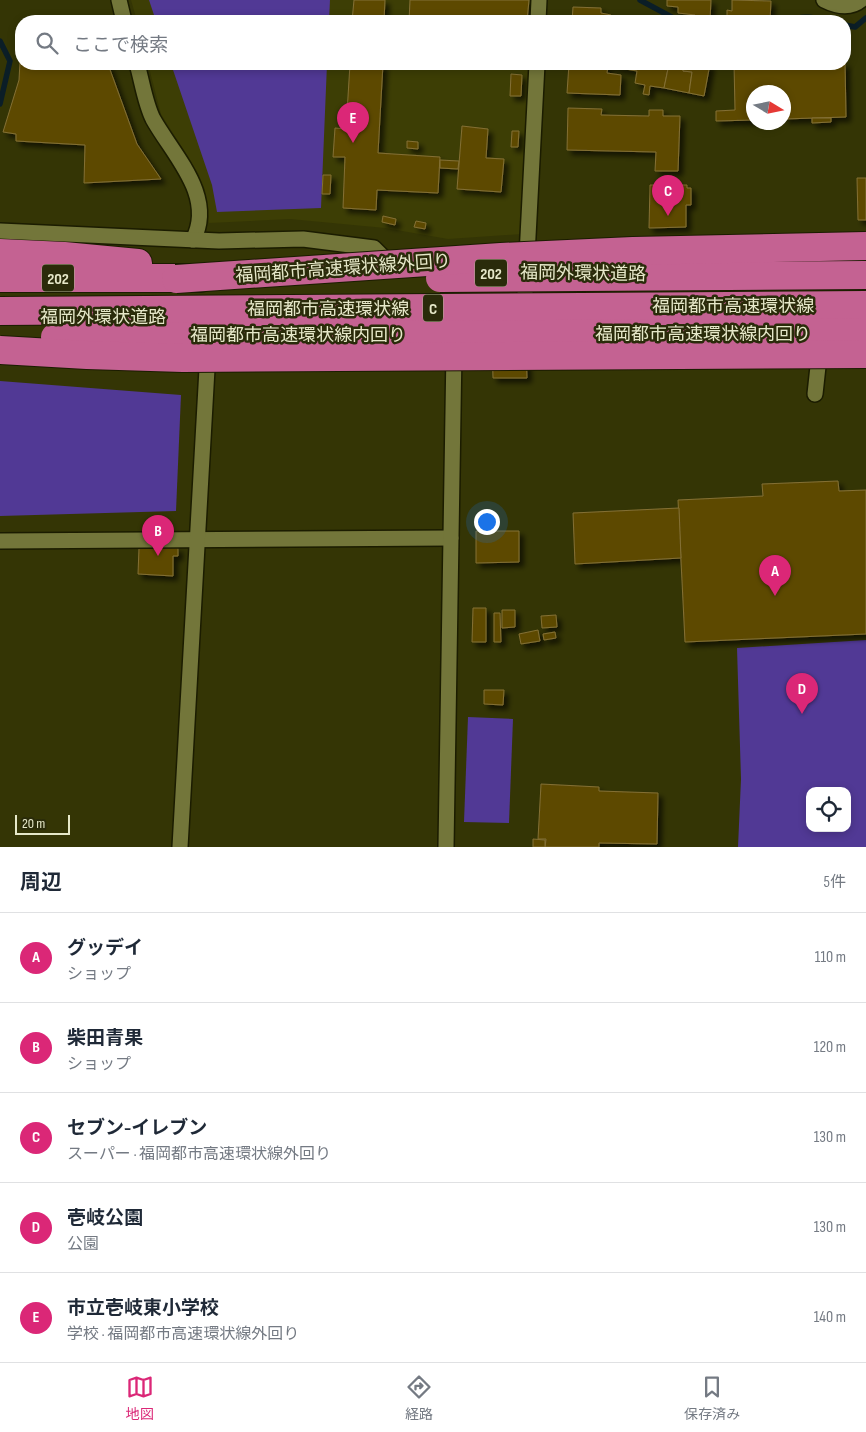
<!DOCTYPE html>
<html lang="ja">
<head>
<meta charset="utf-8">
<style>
	:root { --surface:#fff; --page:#f6f6f7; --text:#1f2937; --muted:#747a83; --line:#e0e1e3; --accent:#db2777 }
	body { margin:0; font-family:"Sofia Sans Condensed","Noto Sans JP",sans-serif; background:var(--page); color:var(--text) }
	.controls { position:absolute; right:15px; bottom:15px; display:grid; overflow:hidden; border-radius:10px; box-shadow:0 2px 8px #0003 }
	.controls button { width:45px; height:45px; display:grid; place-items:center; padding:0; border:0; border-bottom:1px solid var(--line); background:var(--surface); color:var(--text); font:25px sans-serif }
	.compass { position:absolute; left:746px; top:85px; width:45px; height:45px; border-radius:50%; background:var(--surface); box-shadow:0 2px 8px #0003; rotate:100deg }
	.scale { position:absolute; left:15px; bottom:12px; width:55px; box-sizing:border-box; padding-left:5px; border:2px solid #e6e8c9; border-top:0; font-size:14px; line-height:18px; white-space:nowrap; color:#e6e8c9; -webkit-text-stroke:4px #2a2b0a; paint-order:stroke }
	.you { position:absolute; left:486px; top:521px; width:18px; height:18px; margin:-12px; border:4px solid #fff; border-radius:50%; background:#1a73e8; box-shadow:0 0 0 8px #1a73e833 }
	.badge { display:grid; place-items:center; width:32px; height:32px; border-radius:50%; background:var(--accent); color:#fff; font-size:16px; font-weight:700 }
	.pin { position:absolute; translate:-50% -41px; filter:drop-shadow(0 1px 2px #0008) }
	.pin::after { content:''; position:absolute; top:26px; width:18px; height:15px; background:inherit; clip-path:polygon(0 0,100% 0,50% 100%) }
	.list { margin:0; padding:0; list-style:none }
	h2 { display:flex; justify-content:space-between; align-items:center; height:65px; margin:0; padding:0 20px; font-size:21px }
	h2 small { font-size:16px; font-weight:400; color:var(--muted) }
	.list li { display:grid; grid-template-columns:32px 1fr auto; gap:15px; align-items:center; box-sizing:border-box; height:90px; padding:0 20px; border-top:1px solid var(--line) }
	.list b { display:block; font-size:19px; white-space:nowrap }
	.list p { margin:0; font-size:16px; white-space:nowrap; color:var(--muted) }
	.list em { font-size:16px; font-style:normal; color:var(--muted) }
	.icon { flex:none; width:28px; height:28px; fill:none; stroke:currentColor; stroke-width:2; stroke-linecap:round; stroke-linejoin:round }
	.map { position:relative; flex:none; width:866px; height:847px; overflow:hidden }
	.search { position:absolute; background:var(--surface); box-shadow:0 2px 8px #0003; left:15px; right:15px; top:15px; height:55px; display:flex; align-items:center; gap:12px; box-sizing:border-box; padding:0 18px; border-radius:20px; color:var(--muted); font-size:19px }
	.sheet { height:515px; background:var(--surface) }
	nav { display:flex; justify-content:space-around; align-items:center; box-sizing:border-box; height:70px; border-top:1px solid var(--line); background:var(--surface); font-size:14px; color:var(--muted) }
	nav a { display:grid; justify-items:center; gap:2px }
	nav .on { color:var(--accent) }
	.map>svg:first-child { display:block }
</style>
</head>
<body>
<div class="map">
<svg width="866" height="847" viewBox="0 0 866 847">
	<defs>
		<filter id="shadow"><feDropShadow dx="4.5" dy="4.5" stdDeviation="2.5" flood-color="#0009"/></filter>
	</defs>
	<rect width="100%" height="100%" fill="#343505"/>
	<g fill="#3d3e05">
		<path d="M131,0H533L532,21H137Z"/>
		<path d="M148,64H530L522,234L448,239L385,228L290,219L209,223L205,190L198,173L161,114Z"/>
	</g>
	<g fill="#513995" fill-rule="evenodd">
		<path d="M149,0H330L329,21H156Z"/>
		<path d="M171,64H327L321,208L217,212L212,185Z"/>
		<path d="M0,381L181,395L176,511L0,516Z"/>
		<path d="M866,640V847H738L741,779L737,648ZM810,791H847V828H810Z"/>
		<path d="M468,717L513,719L509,823L464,822Z"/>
	</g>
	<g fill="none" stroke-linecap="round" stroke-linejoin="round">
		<g stroke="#0b1e27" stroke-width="5.5">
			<path d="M640,0L679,21"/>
			<path d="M789,21C802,15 813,17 826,21"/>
			<path d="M845,25L855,27L866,18"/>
			<path d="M0,41L10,61L0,104"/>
		</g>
	</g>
	<g fill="#5d4a05" stroke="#847034" filter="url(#shadow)">
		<path d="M354,0H385L384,21H352Z"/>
		<path d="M410,0H529L527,21H409Z"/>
		<path d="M667,0H711L710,21H695V15L678,13V7L667,6Z"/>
		<path d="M732,0L771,1L770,21H727V10L732,11Z"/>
		<path d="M573,7L601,8V13L611,15V21H572Z"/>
		<path d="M21,43V64H108L137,144L161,179L84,183L85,145L16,141V134L3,132L19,80Z"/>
		<path d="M845,61L846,117L784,119V92H754V120L716,121V111L735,110L734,64H845Z"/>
		<path d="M350,64H383L378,153L440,157L438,193L377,190L376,210L343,208L345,157H333L335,128L346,129Z"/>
		<path d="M569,64H669L664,88L650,86L649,95L643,94L645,85L635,83L637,71L608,66L607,73L621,75L620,95L567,93Z"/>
		<path d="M669,64H684L683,71L692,72L689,93L664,88Z"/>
		<path d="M684,64H710L704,96L689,93L692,72L683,71Z"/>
		<path d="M511,74L522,75L521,96H510Z"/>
		<path d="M568,108L602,109L601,115L649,116V110H663V116H680L678,171H655L656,152L567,150Z"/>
		<path d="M812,118H831V122L812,123Z"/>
		<path d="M462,126L488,129L486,158L504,159L501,192L457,189Z"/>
		<path d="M512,131H519L518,147H511Z"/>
		<path d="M407,141L418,142V149L407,148Z"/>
		<path d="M440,160L459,161L458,169L440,168Z"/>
		<path d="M323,175H331L330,194H322Z"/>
		<path d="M857,178H866V220H858Z"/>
		<path d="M650,185H687V188H691V205H686V227L649,228Z"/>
		<path d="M383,216L396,219L395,225L382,222Z"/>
		<path d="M416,221L426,223L425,229L414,227Z"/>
		<path d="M492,348H526L527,378H493Z"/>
		<path d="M838,481L839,491L866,490V634L685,642L678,500L763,496L762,484Z"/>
		<path d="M679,508L681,558L575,564L573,513Z"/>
		<path d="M476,531H519V562L476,563Z"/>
		<path d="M139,548H178V556H173V576L138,574Z"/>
		<path d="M473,608H486V642H472Z"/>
		<path d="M502,610H515V627L502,628Z"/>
		<path d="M494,613H500L501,642H494Z"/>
		<path d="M556,615L557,627L542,628L541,616Z"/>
		<path d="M538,630L540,641L521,644L519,634Z"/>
		<path d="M555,632L556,638L544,640L543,634Z"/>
		<path d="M484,690H504L503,705L484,704Z"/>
		<path d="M541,784L599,787V791L658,793L657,844L599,843V847H545L546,839H538Z"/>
		<path d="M533,839L545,840V847H533Z"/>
	</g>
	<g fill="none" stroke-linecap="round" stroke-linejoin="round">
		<defs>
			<g id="street">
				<path d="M119,0L124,21"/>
				<path d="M824,0C836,6 850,9 861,0"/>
				<path d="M538,21L539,0"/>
				<path d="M137,64C142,81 145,103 153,119C173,155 216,196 193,240"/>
				<path d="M0,231L219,241L303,239L374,248L391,265"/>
				<path d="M524,313L537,64"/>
				<path d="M815,394L820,348"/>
				<path d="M0,541L451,538"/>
				<path d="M180,847L208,351"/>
				<path d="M446,847L454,350"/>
			</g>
			<g id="highway">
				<path d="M0,253L64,256L138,263"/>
				<path d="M0,278H201"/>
			</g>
		</defs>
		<use href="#street" stroke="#1b1c00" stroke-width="18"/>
		<use href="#highway" stroke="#1b1c00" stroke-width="30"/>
		<use href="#street" stroke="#73763a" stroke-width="15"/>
		<use href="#highway" stroke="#c46292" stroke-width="28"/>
		<defs>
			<g id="highway-bridge">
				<path d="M440,278L866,275"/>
				<path d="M176,279L501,257L633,251L866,246"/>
				<path d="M0,311L866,305"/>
				<path d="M55,337L866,332"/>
				<path d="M0,350L87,355L183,358L866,354"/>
			</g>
		</defs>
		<use href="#highway-bridge" stroke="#1b1c00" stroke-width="30" stroke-linecap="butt"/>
		<use href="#highway-bridge" stroke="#c46292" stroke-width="28"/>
	</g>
	<g text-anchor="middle" stroke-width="5" stroke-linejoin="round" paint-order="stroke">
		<g fill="#2a2b0a" stroke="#aeaf90" stroke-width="1">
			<rect x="475" y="259.5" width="32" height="27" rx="4"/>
			<rect x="42" y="264.5" width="32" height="27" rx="4"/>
			<rect x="423" y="294.5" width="20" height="27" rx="4"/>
		</g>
		<g font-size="16" font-weight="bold" fill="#e6e8c9">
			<text x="491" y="279">202</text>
			<text x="58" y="284">202</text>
			<text x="433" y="314">C</text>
		</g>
		<g font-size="18" fill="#e6e8c9" stroke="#2a2b0a">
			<text transform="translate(343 268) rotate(-4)" y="6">福岡都市高速環状線外回り</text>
			<text transform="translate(583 273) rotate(1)" y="6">福岡外環状道路</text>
			<text x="733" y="312">福岡都市高速環状線</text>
			<text x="328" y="315">福岡都市高速環状線</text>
			<text x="103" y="323">福岡外環状道路</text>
			<text x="703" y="340">福岡都市高速環状線内回り</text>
			<text x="298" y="341">福岡都市高速環状線内回り</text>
		</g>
	</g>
</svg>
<div class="controls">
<button><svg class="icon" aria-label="locate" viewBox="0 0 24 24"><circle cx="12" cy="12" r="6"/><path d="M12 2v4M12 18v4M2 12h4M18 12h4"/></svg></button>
</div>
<svg class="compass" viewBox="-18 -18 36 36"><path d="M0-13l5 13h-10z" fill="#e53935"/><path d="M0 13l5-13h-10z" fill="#747a83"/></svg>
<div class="scale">20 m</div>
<div class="you"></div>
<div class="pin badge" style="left:775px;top:596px">A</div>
<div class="pin badge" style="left:158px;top:556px">B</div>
<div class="pin badge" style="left:668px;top:216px">C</div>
<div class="pin badge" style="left:802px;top:714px">D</div>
<div class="pin badge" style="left:353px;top:143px">E</div>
<div class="search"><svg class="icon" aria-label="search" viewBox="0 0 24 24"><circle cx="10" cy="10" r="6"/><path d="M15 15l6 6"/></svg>ここで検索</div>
</div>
<section class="sheet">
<h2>周辺<small>5件</small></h2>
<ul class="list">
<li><span class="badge">A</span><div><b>グッデイ</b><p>ショップ</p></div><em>110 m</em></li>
<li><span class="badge">B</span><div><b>柴田青果</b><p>ショップ</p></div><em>120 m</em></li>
<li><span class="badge">C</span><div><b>セブン-イレブン</b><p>スーパー · 福岡都市高速環状線外回り</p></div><em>130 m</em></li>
<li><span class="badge">D</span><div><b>壱岐公園</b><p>公園</p></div><em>130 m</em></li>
<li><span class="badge">E</span><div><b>市立壱岐東小学校</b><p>学校 · 福岡都市高速環状線外回り</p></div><em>140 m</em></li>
</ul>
</section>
<nav>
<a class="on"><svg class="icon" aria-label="map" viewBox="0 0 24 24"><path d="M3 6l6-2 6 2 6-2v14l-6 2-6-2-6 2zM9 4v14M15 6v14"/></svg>地図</a>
<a><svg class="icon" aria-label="directions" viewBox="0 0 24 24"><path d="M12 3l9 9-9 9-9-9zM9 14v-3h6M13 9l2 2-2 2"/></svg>経路</a>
<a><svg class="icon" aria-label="saved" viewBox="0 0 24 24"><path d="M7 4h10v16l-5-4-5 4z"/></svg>保存済み</a>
</nav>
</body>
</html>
